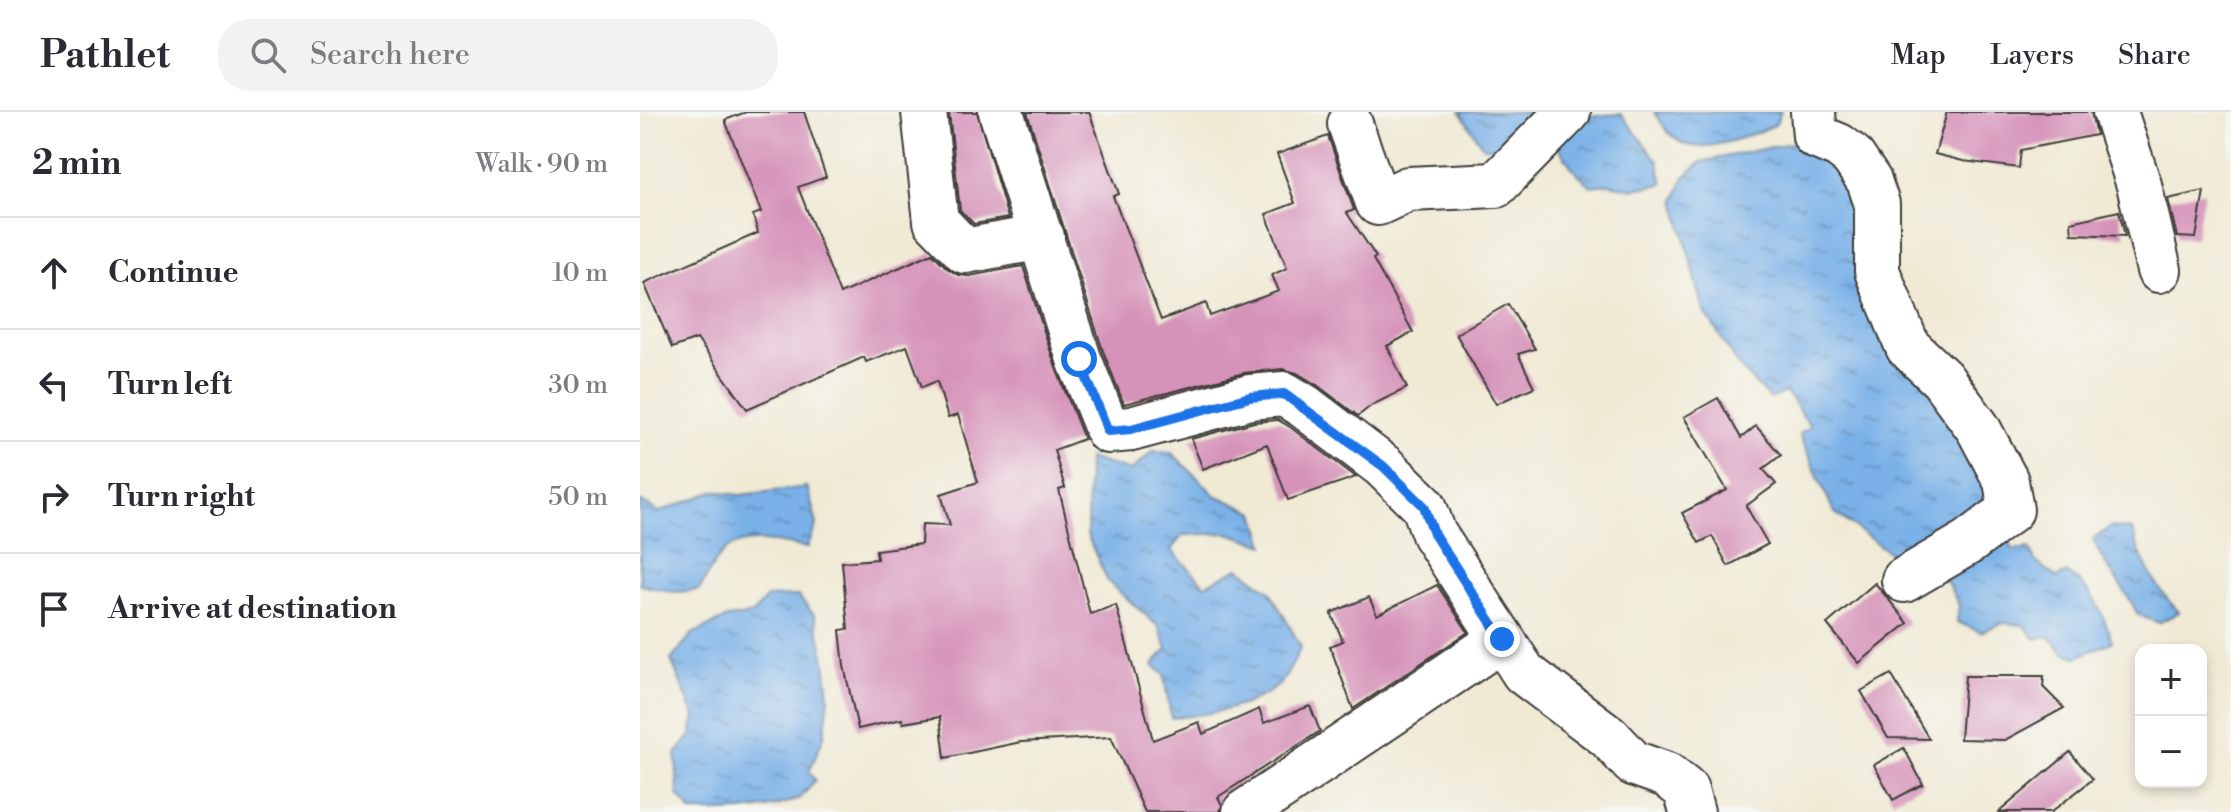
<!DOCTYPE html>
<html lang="en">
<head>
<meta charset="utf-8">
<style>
	:root { --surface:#fff; --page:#f2f2f3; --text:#2b2b33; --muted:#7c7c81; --line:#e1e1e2 }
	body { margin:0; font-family:"Libre Bodoni",serif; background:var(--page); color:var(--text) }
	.controls { position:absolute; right:24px; bottom:24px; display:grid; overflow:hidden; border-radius:16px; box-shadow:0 4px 12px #0003 }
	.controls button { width:72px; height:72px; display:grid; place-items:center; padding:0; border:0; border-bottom:2px solid var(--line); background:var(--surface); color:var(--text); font:40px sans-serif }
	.stop { position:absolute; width:24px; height:24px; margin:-18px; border:6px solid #1a73e8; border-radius:50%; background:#fff }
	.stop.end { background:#1a73e8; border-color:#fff; box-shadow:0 2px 8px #0008 }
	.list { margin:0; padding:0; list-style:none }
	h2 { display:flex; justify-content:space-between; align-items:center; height:104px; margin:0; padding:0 32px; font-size:34px }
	h2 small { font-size:26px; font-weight:400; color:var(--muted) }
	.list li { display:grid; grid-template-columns:52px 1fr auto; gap:24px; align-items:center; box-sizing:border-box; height:112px; padding:0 32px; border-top:2px solid var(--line) }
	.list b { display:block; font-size:30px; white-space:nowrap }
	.list em { font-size:26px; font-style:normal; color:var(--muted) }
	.icon { flex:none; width:44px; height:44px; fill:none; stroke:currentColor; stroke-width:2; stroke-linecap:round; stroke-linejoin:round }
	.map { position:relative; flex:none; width:1591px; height:700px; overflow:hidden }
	header { display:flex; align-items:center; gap:48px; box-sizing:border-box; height:112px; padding:0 40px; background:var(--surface); border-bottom:2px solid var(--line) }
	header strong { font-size:38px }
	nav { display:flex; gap:44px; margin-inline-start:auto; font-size:28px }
	.search { width:560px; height:72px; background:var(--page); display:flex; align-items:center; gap:20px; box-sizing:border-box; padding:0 28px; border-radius:32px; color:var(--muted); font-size:30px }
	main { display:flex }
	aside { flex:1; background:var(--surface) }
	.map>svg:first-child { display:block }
</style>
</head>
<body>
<header>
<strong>Pathlet</strong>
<div class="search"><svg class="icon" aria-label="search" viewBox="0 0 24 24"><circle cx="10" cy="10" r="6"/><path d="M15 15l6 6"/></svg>Search here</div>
<nav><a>Map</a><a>Layers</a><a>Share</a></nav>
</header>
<main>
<aside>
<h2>2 min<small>Walk · 90 m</small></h2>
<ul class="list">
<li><svg class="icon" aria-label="ahead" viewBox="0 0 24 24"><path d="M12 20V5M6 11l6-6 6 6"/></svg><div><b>Continue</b></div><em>10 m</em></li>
<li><svg class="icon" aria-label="left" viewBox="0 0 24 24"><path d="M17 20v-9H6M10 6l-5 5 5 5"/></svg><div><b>Turn left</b></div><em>30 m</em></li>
<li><svg class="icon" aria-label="right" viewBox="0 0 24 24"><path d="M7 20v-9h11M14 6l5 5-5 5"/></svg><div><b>Turn right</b></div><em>50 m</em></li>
<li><svg class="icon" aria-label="arrive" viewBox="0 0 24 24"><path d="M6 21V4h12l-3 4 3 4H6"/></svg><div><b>Arrive at destination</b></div></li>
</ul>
</aside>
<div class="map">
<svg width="1591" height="700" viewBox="0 0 1591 700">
	<defs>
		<pattern id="water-ripples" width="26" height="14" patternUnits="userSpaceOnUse" patternTransform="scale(2)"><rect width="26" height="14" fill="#79b1e8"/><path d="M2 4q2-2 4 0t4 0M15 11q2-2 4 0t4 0" fill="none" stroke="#628fbb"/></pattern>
	</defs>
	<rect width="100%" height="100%" fill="#f6f6f2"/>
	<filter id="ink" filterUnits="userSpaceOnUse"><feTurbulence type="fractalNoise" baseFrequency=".0125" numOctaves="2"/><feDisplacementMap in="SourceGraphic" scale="16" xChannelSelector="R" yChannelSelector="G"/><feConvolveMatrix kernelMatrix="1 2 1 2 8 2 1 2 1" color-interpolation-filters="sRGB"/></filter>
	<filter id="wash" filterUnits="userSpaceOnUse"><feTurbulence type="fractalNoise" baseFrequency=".006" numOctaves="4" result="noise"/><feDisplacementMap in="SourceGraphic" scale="32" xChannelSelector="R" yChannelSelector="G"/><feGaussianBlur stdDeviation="1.8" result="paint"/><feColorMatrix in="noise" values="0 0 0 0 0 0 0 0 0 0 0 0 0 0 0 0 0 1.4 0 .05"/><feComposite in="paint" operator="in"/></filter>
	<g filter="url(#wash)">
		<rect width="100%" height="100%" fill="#f0ead5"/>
		<g fill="url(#water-ripples)" stroke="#4a6682" stroke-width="2">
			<path d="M820,0H906L882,36L843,35Z"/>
			<path d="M1014,0H1141L1135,13C1114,22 1068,41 1044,32C1030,26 1022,12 1014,0Z"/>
			<path d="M981,2L1018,49L1023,72L994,77L969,72L951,74L933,57L911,24L946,4Z"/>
			<path d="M1155,30L1212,62L1273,254L1350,374L1351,403L1318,426L1254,444L1194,400L1159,322L1170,314L1146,280L1130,287L1101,257L1064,199L1035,88L1045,64L1061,50Z"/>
			<path d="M513,339L531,340L575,383L615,401L625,433L588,421L543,423L531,438L565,473L599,456L630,479L661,535C655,546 648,564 639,573C609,597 567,603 531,606L524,563L513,553L527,537L519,515L468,470L447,423L448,346L491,359Z"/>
			<path d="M167,375L177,412L167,436C141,431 100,420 80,444C72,453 66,467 59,478L35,480L0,473V389L19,400L75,379L100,383Z"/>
			<path d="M1471,415L1492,418C1501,450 1516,476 1539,500L1519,511L1498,503C1485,474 1465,458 1453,427Z"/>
			<path d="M1366,421L1373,438L1390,436L1395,449L1417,466L1426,461C1452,475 1464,502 1472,530L1437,545L1424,541L1409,524L1395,527L1384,513L1363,511L1341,520L1317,510L1319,493L1305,466Z"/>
			<path d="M158,484L175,504L185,548L189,586L184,624L169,660L175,668C170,674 165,683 158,687C127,700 86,700 52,700L38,683L36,642L51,623L55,605L31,548L52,522L87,506L113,502L127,485Z"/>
		</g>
		<g id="blocks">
			<g fill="#d693b9">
				<path d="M106,0H164L186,65L158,75L200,182L292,141L307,156L318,163L329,164L383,154L416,256L444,327L414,338L425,376L419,378L450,502L476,493L513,628L559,610L563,622L619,597L624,611L670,594L680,619L578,685L582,693L580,700H505L471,625L381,630L305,646L300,605L263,611L262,607L218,617L204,554L200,518L208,517L202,450L237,447L236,438L281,432L282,412L310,413L301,382L338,370L318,303L308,306L297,269L282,275L267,234L226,250L224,245L107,297L57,227L32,236L4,171L118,121L113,103L121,100L85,8Z"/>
				<path d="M309,0H337L368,106L334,112L320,98Z"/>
				<path d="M387,0H449L479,82L473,84L521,208L566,191L570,204L639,179L632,163L647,156L626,102L655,91L637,42L688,24L714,98L707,101L736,145L733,147L773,220L747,234L767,276L732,293L718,304L677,273L657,261L642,257L604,261L484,292L463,239Z"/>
				<path d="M1307,0H1451L1456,23L1381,38L1379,56L1323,49L1295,42Z"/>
				<path d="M1564,79L1556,126L1537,125L1528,87Z"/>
				<path d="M1479,99L1485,124L1432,122L1431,110Z"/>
				<path d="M868,192L895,237L878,242L894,275L856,292L816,222Z"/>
				<path d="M1078,286L1101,326L1116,314L1141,343L1123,357L1136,372L1106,394L1128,432L1088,454L1072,424L1059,431L1042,401L1087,378L1044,305Z"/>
				<path d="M638,308L650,315L716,365L648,388L627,332L563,357L551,327L614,310Z"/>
				<path d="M1235,471L1268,511L1219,551L1187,512Z"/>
				<path d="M797,473L828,520L713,597L690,534L703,529L691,501L729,485L737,503Z"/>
				<path d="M1251,562L1289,627L1248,626L1221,579Z"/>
				<path d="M1325,564H1404L1403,575L1424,596L1365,628L1320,627Z"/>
				<path d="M1264,636L1283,672L1253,688L1234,653Z"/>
				<path d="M1430,640L1453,667L1411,700H1359Z"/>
			</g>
		</g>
	</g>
	<g filter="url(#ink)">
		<use href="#blocks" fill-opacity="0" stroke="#3c3b38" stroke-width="2"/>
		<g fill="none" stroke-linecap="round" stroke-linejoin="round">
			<defs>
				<g id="street">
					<path d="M284,0L296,109L325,139L402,125"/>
					<path d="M361,0L439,247L468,319L491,317L610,285L644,282L664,294L743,354L784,394L794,422L884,561L969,625L993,651L1027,663L1046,678L1052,700"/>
					<path d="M1173,0L1175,24L1199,34L1212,44L1229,69L1237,92V159L1263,223L1268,235L1302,267L1338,316L1366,369L1371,398L1329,430L1264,468"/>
					<path d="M1475,0L1499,73L1519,158"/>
					<path d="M710,12L738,91L768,77L856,73L928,0"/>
					<path d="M605,700L862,527"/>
				</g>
			</defs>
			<use href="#street" stroke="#3c3b38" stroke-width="48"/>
			<use href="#street" stroke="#fff" stroke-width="44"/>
		</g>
	</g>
	<g fill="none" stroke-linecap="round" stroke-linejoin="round" filter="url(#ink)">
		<path stroke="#1a73e8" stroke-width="10" d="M439,247L468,319L491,317L610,285L644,282L743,354L784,394L794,422L862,527"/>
	</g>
</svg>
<div class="controls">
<button>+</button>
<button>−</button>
</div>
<div class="stop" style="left:439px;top:247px"></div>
<div class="stop end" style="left:862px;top:527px"></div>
</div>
</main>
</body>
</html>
